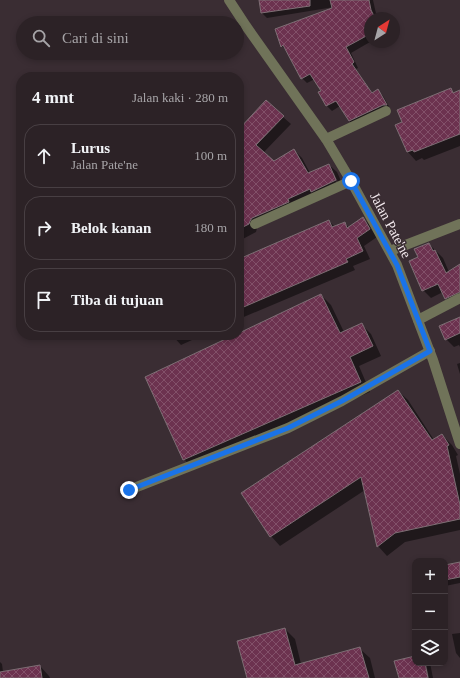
<!DOCTYPE html>
<html lang="id">
<head>
<meta charset="utf-8">
<style>
	:root { --surface:#2c2226; --page:#382f32; --text:#f1f3f6; --muted:#a6a4a7; --line:#483f43 }
	body { margin:0; font-family:Georgia,serif; background:var(--page); color:var(--text) }
	.controls { position:absolute; right:12px; bottom:12px; display:grid; overflow:hidden; border-radius:8px; box-shadow:0 2px 6px #0003 }
	.controls button { width:36px; height:36px; display:grid; place-items:center; padding:0; border:0; border-bottom:1px solid var(--line); background:var(--surface); color:var(--text); font:20px sans-serif }
	.compass { position:absolute; left:364px; top:12px; width:36px; height:36px; border-radius:50%; background:var(--surface); box-shadow:0 2px 6px #0003; rotate:36deg }
	.stop { position:absolute; width:12px; height:12px; margin:-9px; border:3px solid #1a73e8; border-radius:50%; background:#fff }
	.stop.end { background:#1a73e8; border-color:#fff; box-shadow:0 1px 4px #0008 }
	.list { margin:0; padding:0; list-style:none }
	h2 { display:flex; justify-content:space-between; align-items:center; height:52px; margin:0; padding:0 16px; font-size:17px }
	h2 small { font-size:13px; font-weight:400; color:var(--muted) }
	.list li { display:grid; grid-template-columns:26px 1fr auto; gap:12px; align-items:center; box-sizing:border-box; height:64px; margin:0 8px 8px; padding:0 8px; border:1px solid var(--line); border-radius:16px }
	.list b { display:block; font-size:15px; white-space:nowrap }
	.list p { margin:0; font-size:13px; white-space:nowrap; color:var(--muted) }
	.list em { font-size:13px; font-style:normal; color:var(--muted) }
	.icon { flex:none; width:22px; height:22px; fill:none; stroke:currentColor; stroke-width:2; stroke-linecap:round; stroke-linejoin:round }
	.map { position:relative; flex:none; width:460px; height:678px; overflow:hidden }
	.search { position:absolute; background:var(--surface); box-shadow:0 2px 6px #0003; left:16px; top:16px; width:228px; height:44px; display:flex; align-items:center; gap:10px; box-sizing:border-box; padding:0 14px; border-radius:22px; color:var(--muted); font-size:15px }
	.panel { position:absolute; background:var(--surface); box-shadow:0 2px 6px #0003; left:16px; top:72px; width:228px; height:268px; border-radius:16px }
	.map>svg:first-child { display:block }
</style>
</head>
<body>
<div class="map">
<svg width="460" height="678" viewBox="0 0 460 678">
	<defs>
		<pattern id="building-cross-hatch" width="8" height="8" patternUnits="userSpaceOnUse"><rect width="8" height="8" fill="#6c324f"/><path d="M0 0l8 8M0 8l8-8" fill="none" stroke="#825069"/></pattern>
	</defs>
	<rect width="100%" height="100%" fill="#3a2d33"/>
	<g fill="#0007" fill-rule="evenodd">
		<path d="M260,0H373L377,18H370V42L351,53L358,68L356,69L373,94L378,91L383,96L391,110L354,126L349,121L340,106L332,111L327,106L320,92L322,91L315,79L307,83L302,78L287,51L282,46L276,30L334,7L267,18L262,13Z"/>
		<path d="M451,90L454,93L460,91V146L424,160L422,158L416,161L408,152L396,125L403,122Z"/>
		<path d="M283,117L291,124L263,153L274,162L294,150L302,158L310,173L329,165L337,172L344,188L257,228L256,232L239,241V130ZM332,173H334L339,185H338Z"/>
		<path d="M363,218L371,226L377,237L364,246L370,259L353,266L355,270L239,319V241L245,258L329,221L335,227L345,223L349,228Z"/>
		<path d="M429,244L443,258L449,272L460,265V302L453,305L446,298L443,292L431,298L423,290L419,258Z"/>
		<path d="M321,295L331,305L344,332L361,324L371,334L381,356L359,366L370,392L193,469L184,459L237,335H239V334Z"/>
		<path d="M460,318V347L459,345L454,347L446,339Z"/>
		<path d="M172,335H203L181,345Z"/>
		<path d="M460,363V374L457,364Z"/>
		<path d="M398,391L408,400L434,440L442,435L452,445L458,455L456,456L460,474V530L405,542L387,556L378,546L365,490L280,546L271,536Z"/>
		<path d="M460,563V583L445,586V566Z"/>
		<path d="M285,629L295,639L301,664L360,649L370,658L375,678H248Z"/>
		<path d="M460,633V658L456,653L452,634Z"/>
		<path d="M0,662L2,664L3,672L40,666L49,676L50,678H0Z"/>
		<path d="M426,663H430L433,678H429Z"/>
	</g>
	<g fill="url(#building-cross-hatch)" stroke="#7d6e74">
		<path d="M259,0H310V6L261,13Z"/>
		<path d="M330,0H369L371,10L375,18H370V34L346,47L354,62L352,64L372,93L378,89L387,105H383L349,121L336,101L326,106L318,92L321,91L310,74L301,79L283,45L281,47L275,29L332,8Z"/>
		<path d="M451,88L453,93L460,90V134L414,152L413,150L407,152L395,125L402,122L397,110Z"/>
		<path d="M266,100L284,116L256,145L274,161L294,149L308,173L329,164L336,180L311,192L310,189L288,199L289,202L252,218L250,221L249,224L239,229V129Z"/>
		<path d="M363,217L370,229L357,238L363,251L346,259L348,262L239,309V259L329,220L332,227L345,222L347,228Z"/>
		<path d="M429,243L433,251L435,250L446,273L460,264V292L445,299L438,284L422,291L409,261L418,257L414,249Z"/>
		<path d="M321,294L340,333L362,323L373,346L350,357L361,382L183,460L145,377L234,335H239V333Z"/>
		<path d="M460,317V333L445,340L439,326Z"/>
		<path d="M398,390L432,440L442,434L449,445L447,446L460,505V519L395,533L377,547L361,477L270,537L241,493Z"/>
		<path d="M460,562V577L445,580V565Z"/>
		<path d="M285,628L295,665L360,647L369,678H247L237,641Z"/>
		<path d="M415,656V663H425L428,678H399L394,661Z"/>
		<path d="M40,665L42,678H0V672Z"/>
	</g>
	<g fill="none" stroke-linecap="round" stroke-linejoin="round">
		<g stroke="#707359" stroke-width="10">
			<path d="M229,0L246,26L326,139L351,181L397,265L433,360L460,444"/>
			<path d="M326,139L386,111"/>
			<path d="M255,224L351,181"/>
			<path d="M390,251L460,224"/>
			<path d="M418,320L460,298"/>
			<path d="M129,490L288,428L342,401L430,351"/>
		</g>
	</g>
	<g fill="none" stroke-linecap="round" stroke-linejoin="round">
		<path stroke="#1a73e8" stroke-width="5" d="M129,490L288,428L342,401L430,351L397,265L351,181"/>
	</g>
	<g text-anchor="middle" stroke-width="3" stroke-linejoin="round" paint-order="stroke">
		<g font-size="14" fill="#f5ecf0" stroke="#3a2d33">
			<text transform="translate(391 225) rotate(62)" y="5">Jalan Pate'ne</text>
		</g>
	</g>
</svg>
<div class="controls">
<button>+</button>
<button>−</button>
<button><svg class="icon" aria-label="layers" viewBox="0 0 24 24"><path d="M12 4l9 5-9 5-9-5zM3 14l9 5 9-5"/></svg></button>
</div>
<svg class="compass" viewBox="-18 -18 36 36"><path d="M0-13l5 13h-10z" fill="#e53935"/><path d="M0 13l5-13h-10z" fill="#a6a4a7"/></svg>
<div class="stop" style="left:351px;top:181px"></div>
<div class="stop end" style="left:129px;top:490px"></div>
<div class="search"><svg class="icon" aria-label="search" viewBox="0 0 24 24"><circle cx="10" cy="10" r="6"/><path d="M15 15l6 6"/></svg>Cari di sini</div>
<section class="panel">
<h2>4 mnt<small>Jalan kaki · 280 m</small></h2>
<ul class="list">
<li><svg class="icon" aria-label="ahead" viewBox="0 0 24 24"><path d="M12 20V5M6 11l6-6 6 6"/></svg><div><b>Lurus</b><p>Jalan Pate'ne</p></div><em>100 m</em></li>
<li><svg class="icon" aria-label="right" viewBox="0 0 24 24"><path d="M7 20v-9h11M14 6l5 5-5 5"/></svg><div><b>Belok kanan</b></div><em>180 m</em></li>
<li><svg class="icon" aria-label="arrive" viewBox="0 0 24 24"><path d="M6 21V4h12l-3 4 3 4H6"/></svg><div><b>Tiba di tujuan</b></div></li>
</ul>
</section>
</div>
</body>
</html>
